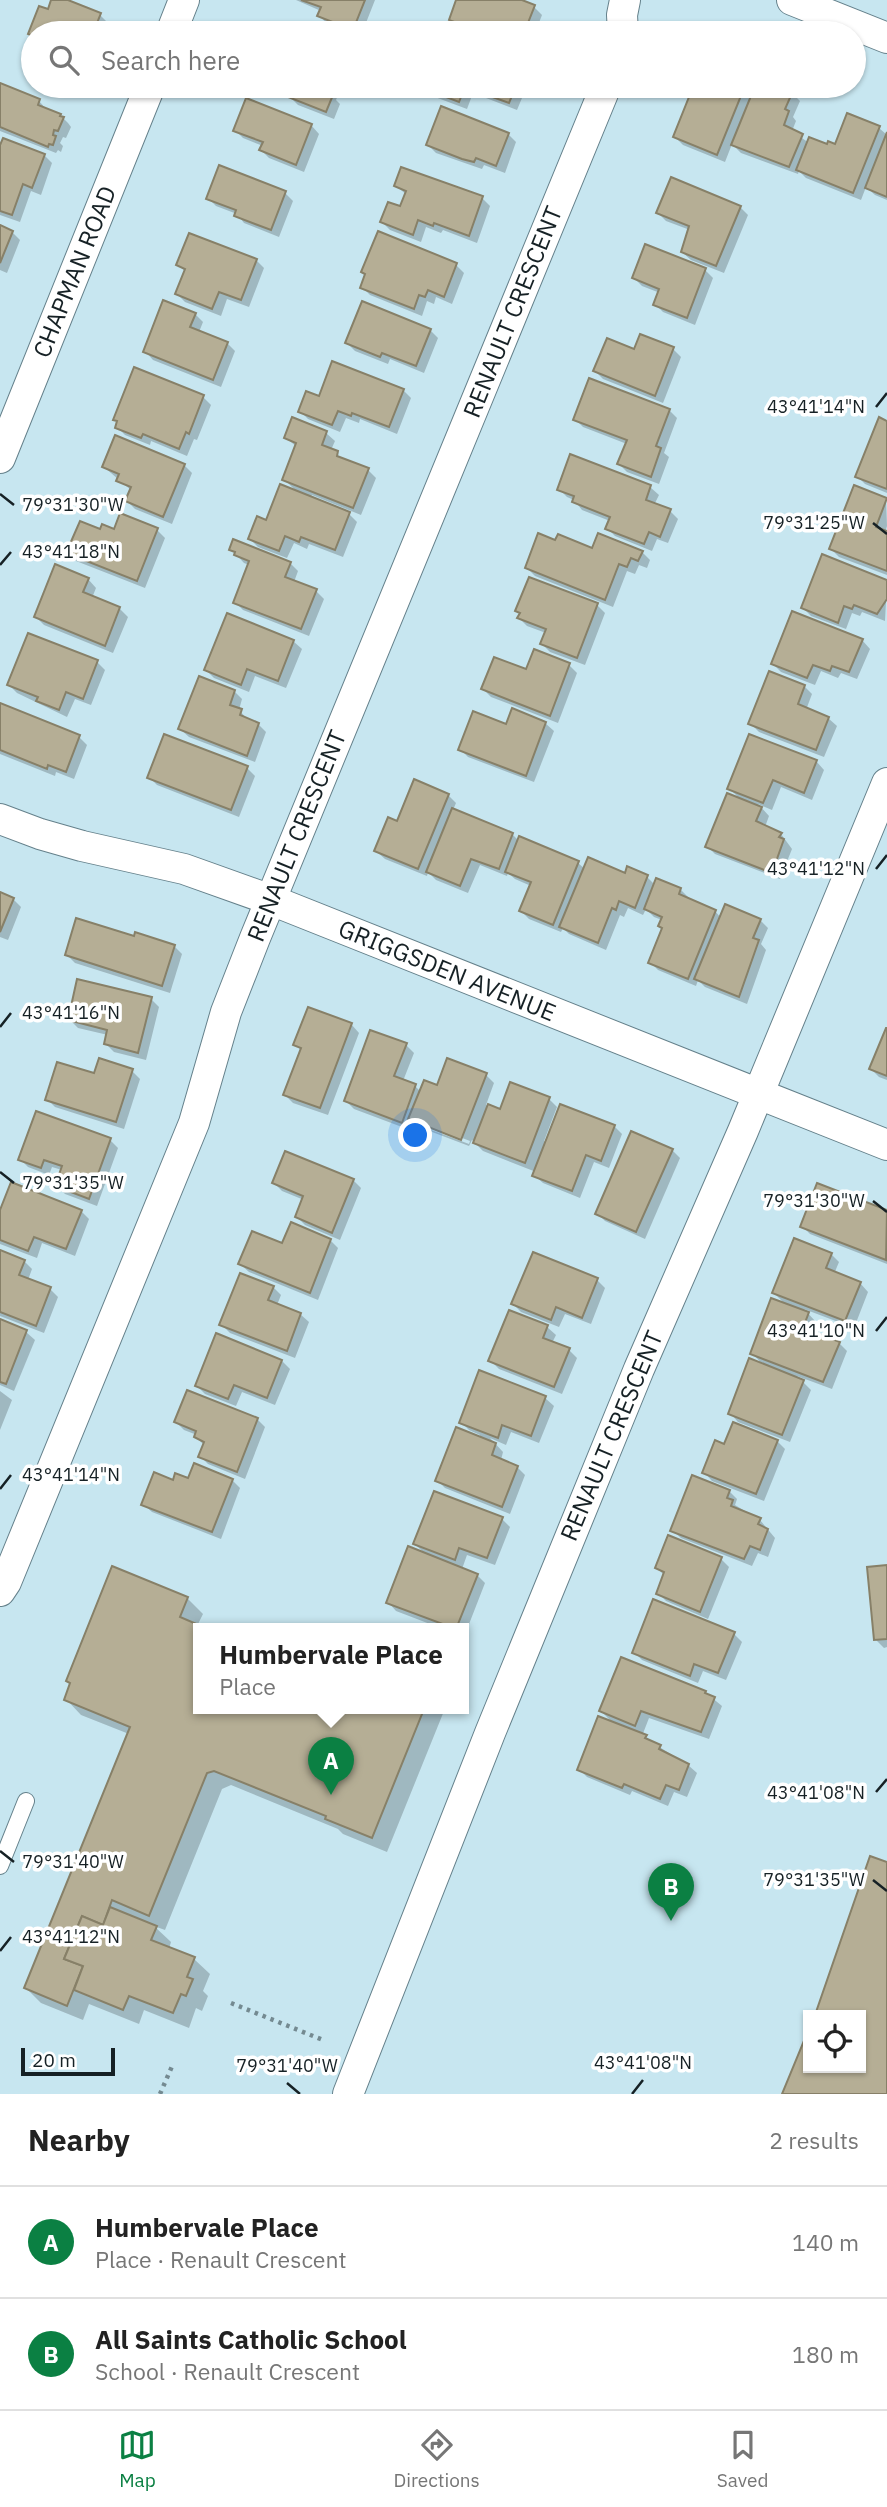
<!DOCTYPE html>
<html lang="en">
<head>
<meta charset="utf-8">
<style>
	:root { --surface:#fff; --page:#f6f6f6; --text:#222; --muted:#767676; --line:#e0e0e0; --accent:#0b8043 }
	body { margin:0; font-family:"IBM Plex Sans",sans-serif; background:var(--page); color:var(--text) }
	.controls { position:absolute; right:21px; bottom:21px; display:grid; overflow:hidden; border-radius:0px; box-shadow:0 2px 5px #0004 }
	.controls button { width:63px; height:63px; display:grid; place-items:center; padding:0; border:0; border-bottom:2px solid var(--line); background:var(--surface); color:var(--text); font:35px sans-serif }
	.scale { position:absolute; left:21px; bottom:18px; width:94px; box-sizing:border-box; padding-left:7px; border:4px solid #162125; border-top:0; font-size:19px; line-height:24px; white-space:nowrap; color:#162125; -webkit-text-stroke:5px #fff; paint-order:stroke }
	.you { position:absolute; left:416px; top:1136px; width:24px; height:24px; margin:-18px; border:5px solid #fff; border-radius:50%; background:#1a73e8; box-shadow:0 0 0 10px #1a73e833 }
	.badge { display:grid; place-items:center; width:46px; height:46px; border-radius:50%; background:var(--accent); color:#fff; font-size:23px; font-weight:700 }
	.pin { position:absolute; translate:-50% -58px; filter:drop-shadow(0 2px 4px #0008) }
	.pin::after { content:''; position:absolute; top:37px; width:24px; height:21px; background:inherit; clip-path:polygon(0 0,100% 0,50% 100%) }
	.popup { position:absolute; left:193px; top:1623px; width:276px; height:91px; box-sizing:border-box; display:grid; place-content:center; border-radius:0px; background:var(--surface); filter:drop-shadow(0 2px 5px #0005); font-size:23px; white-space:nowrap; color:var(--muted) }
	.popup b { font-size:26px; color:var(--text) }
	.popup::after { content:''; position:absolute; left:50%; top:100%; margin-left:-14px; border:14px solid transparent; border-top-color:var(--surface) }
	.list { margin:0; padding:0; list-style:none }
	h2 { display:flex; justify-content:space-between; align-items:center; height:91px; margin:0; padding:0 28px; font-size:30px }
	h2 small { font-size:23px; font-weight:400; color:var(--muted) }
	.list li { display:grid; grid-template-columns:46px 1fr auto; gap:21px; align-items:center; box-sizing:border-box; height:112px; padding:0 28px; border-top:2px solid var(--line) }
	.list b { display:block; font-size:26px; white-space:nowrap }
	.list p { margin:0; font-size:23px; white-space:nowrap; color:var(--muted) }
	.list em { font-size:23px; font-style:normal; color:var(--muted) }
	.icon { flex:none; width:38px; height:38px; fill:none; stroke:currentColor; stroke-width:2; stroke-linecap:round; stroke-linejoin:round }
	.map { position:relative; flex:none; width:887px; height:2094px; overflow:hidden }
	.search { position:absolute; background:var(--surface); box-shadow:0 2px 5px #0004; left:21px; right:21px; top:21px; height:77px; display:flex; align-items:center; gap:18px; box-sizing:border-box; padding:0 24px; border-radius:38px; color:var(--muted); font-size:26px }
	.sheet { height:315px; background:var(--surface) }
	nav { display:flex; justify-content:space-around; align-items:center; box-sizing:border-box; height:98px; border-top:2px solid var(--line); background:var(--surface); font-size:19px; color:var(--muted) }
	nav a { display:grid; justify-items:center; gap:4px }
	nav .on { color:var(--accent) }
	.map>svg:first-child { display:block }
</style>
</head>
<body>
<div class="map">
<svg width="887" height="2094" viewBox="0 0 887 2094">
	<rect width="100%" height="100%" fill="#c7e6f0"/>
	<g fill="#0003" fill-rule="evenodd">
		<path d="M53,0H64L100,15L108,23L104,33H33V37L30,33L49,11Z"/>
		<path d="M296,0H375L362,33H352L327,24L319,15L321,11Z"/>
		<path d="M458,0H517L534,7L542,15L535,33H474L459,27L451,19Z"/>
		<path d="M0,85L39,101L47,110L60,115L68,123L71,127L66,138L63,137L60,143L63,146L61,152L58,150L56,153L0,131Z"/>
		<path d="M295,86H342L336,100L340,104L334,119L298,105L290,97Z"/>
		<path d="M428,86H527L517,110L473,93L467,109L435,97L427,89Z"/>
		<path d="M699,86H775L792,93L800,101L793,117L796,121L792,131L809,143L836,146L879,128L887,135V200L875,195L866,187L861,200L806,178L799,171L798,174L741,153L732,144L725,162L683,145L675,137Z"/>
		<path d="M311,125L319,134L304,172L269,158L261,150L263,146L243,138L235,130Z"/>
		<path d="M508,134L516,142L505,173L484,165L482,169L436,153L428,145Z"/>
		<path d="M0,150L44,155L52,163L41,195L31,191L20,222L0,215Z"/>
		<path d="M396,186L482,198L490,206L477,243L443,230L441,233L426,227L421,242L390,230L382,222L401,208L407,195Z"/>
		<path d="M285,193L293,201L279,237L244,223L237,214L216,206L208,198Z"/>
		<path d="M740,207L748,215L724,273L691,260L682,252L690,230L666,221L658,213Z"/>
		<path d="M0,227L12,232L20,240L7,273L0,270Z"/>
		<path d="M379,233L456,265L464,273L452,304L436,297L434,304L427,301L422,316L370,295L362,287Z"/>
		<path d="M256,260L264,268L249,307L227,299L221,316L185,302L177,294L186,272L178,265Z"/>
		<path d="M705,270L713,278L695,325L663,312L655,304L660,293L642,286L634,278Z"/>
		<path d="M195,314L203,322L199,332L227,343L235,351L221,387L153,360L145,351Z"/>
		<path d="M430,330L438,338L424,373L390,359L388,364L355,351L347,343Z"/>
		<path d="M673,349L681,357L663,403L603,379L595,371L635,351Z"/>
		<path d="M135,369L203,397L211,405L197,440L194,439L187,456L151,441L150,445L125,435L117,427L119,423L115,419Z"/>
		<path d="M403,390L411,398L397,434L360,419L359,423L346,418L340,432L308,419L300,411L320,398Z"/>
		<path d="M669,410L677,418L664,453L669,457L659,484L627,472L619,464L627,444L583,427L575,419Z"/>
		<path d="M293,419L326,433L335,441L331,450L345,461L368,470L376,478L361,515L312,495L310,498L349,514L357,522L343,557L309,544L307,549L294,543L287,558L258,547L250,539L298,493L284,479L297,447L286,438Z"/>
		<path d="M887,423V493L865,484L857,476Z"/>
		<path d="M184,465L192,473L172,524L135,509L127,501L132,491L104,467Z"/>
		<path d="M650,487L659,495L654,505L670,511L678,519L668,543L657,539L652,551L615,536L607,528L610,521L582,510L574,500L567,497L559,489Z"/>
		<path d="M886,500L887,526L885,532L887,533V575L839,557L831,549Z"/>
		<path d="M157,530L165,538L145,588L76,561L68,553L101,532Z"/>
		<path d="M556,542L593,550L642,552L650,560L647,568L639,565L635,574L627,571L613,607L535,576L527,568Z"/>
		<path d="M231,549L290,563L298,571L294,582L316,591L324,599L309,636L243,610L235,602L249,565L244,563Z"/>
		<path d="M88,579L96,588L92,598L119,608L128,617L113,653L44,625L36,617Z"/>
		<path d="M887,581L885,621L862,612L860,616L852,613L846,629L811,616L803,608Z"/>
		<path d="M597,605L605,613L585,665L550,652L542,644L546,633L527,626L519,618Z"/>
		<path d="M862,640L870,649L857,679L841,673L838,678L821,671L815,685L781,672L773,664Z"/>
		<path d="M293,641L302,649L286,688L255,676L249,692L214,678L206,670Z"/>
		<path d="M97,662L105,670L91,705L75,699L67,717L17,693L9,685Z"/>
		<path d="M569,665L577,673L558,723L491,697L483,689L527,671Z"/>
		<path d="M804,686L812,694L806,710L828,718L837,726L824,757L759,732L751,724Z"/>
		<path d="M234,691L242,699L239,710L248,720L258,724L266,732L255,762L189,737L180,729Z"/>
		<path d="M0,705L79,737L87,745L74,779L56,772L55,776L0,754Z"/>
		<path d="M545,723L554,731L534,782L468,757L460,749L507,726Z"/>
		<path d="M816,761L824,770L812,800L781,787L772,810L758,804L769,816L765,827L781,834L792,849L780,879L715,854L707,846L741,800L729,788Z"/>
		<path d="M247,768L255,776L239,817L157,785L149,777Z"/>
		<path d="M448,795L456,803L453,810L512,834L519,841L578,863L585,869L626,875L628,869L647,877L655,885L680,889L688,897L687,900L715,911L721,918L760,920L768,928L761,944L766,950L747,1004L705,987L698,980L696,986L658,970L650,962L663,929L662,920L654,917L646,909L643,915L628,908L624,917L620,915L606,950L569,934L563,928L561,932L529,919L521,911L531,886L515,879L508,873L507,876L480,865L468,893L436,880L428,872L427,876L385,859L376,851L398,823Z"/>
		<path d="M0,894L13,899L21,907L8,940L0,937Z"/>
		<path d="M174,946L182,954L170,993L75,963L67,955Z"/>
		<path d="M151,999L159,1007L146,1060L114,1052L106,1044L108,1035L78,1028L70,1020Z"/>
		<path d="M351,1024L359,1033L328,1115L293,1103L285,1095L302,1051L296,1045Z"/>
		<path d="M887,1030V1080L879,1077L871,1069Z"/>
		<path d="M406,1045L414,1053L403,1081L415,1086L421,1092L486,1075L494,1083L486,1105L501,1111L549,1099L557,1107L544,1141L547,1142L614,1126L622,1134L609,1168L594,1162L580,1198L543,1183L534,1175L536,1172L483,1151L472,1140L469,1146L419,1127L413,1121L410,1130L354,1109L346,1101ZM418,1121L470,1141L469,1144L418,1125Z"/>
		<path d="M132,1071L140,1079L124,1129L55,1107L47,1099L95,1075Z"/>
		<path d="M110,1140L118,1148L97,1206L65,1194L57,1186L62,1170L52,1167L49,1175L28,1167L20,1159Z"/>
		<path d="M672,1150L680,1158L645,1239L605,1221L597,1213Z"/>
		<path d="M353,1180L361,1188L340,1240L305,1225L297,1217L304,1200L282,1191L274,1183Z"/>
		<path d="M818,1185L887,1212V1264L810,1234L802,1226Z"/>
		<path d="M81,1211L89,1219L75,1256L42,1243L37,1258L0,1244V1215Z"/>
		<path d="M330,1240L338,1248L318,1300L249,1272L240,1264L283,1246Z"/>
		<path d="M0,1252L24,1261L32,1269L28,1280L50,1289L58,1297L44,1333L0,1316Z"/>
		<path d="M831,1254L839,1262L834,1274L860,1283L868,1292L854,1328L804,1309L816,1322L812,1333L839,1343L847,1351L832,1389L797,1376L811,1390L790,1442L738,1422L730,1413L764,1366L752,1353L787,1306L774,1293Z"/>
		<path d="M597,1280L605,1288L591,1324L565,1314L559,1327L521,1312L513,1304Z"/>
		<path d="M273,1287L281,1295L277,1305L300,1314L309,1322L295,1358L230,1333L222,1325Z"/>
		<path d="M510,1312L547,1327L556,1335L552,1343L569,1350L577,1358L562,1394L499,1369L491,1361Z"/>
		<path d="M0,1321L26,1332L35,1340L14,1391L0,1385Z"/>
		<path d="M282,1361L290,1369L275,1405L242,1392L236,1406L205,1394L197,1386Z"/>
		<path d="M480,1372L545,1398L554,1406L539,1443L511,1432L506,1445L490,1438L503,1452L501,1460L517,1467L525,1475L510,1514L445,1488L437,1480L479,1438L480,1435L469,1430L461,1422Z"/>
		<path d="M0,1391L12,1400L0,1430Z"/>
		<path d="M257,1419L265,1427L245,1479L208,1464L200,1456L204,1445L196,1437L197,1435L184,1430L176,1422Z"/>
		<path d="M777,1441L785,1449L764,1501L712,1481L704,1472L725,1446Z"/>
		<path d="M189,1480H232L240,1488L221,1539L152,1512L143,1504L174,1482Z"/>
		<path d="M729,1491L737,1499L735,1505L760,1520L775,1538L768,1557L758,1553L752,1566L681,1538L672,1530Z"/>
		<path d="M502,1519L510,1527L495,1565L467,1555L462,1569L477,1575L485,1583L464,1637V1629H443L396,1611L388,1602L427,1556L415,1544Z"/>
		<path d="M721,1559L729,1567L708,1619L666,1601L658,1593L665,1576L657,1568Z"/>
		<path d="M887,1567V1647L884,1648L876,1640Z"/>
		<path d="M187,1598L203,1614L197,1626L198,1709H442L444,1711L387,1852L343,1834L338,1829L231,1785L222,1789L165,1930L154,1926L171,1942L169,1949L194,1959L210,1974L203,1991L208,1996L202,2011L196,2008L189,2028L144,2010L139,2024L89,2004L83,2020L41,2003L26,1988L129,1734L81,1715L66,1699L72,1685L68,1681Z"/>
		<path d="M734,1634L742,1642L726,1680L703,1671L698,1683L642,1660L634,1652Z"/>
		<path d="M705,1692L722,1706L709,1739L649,1718L642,1736L688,1765L697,1773L687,1797L674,1792L668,1806L632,1791L630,1795L587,1777L579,1769L615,1725L601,1711Z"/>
		<path d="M871,1858L887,1864V2094H784L808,2035V2068H861V2015H816Z"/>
	</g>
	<g fill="#b5ae95" stroke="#878068" stroke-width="2">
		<path d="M51,0H68L101,13L93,33H33V36L28,34L39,6L48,9Z"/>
		<path d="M301,0H365L353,30L317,16L321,7Z"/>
		<path d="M456,0H522L535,5L524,33H483L449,20Z"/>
		<path d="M0,83L40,99L38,105L61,114L60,116L64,117L58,131L54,130L53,135L56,136L53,145L49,144L48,147L0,127Z"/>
		<path d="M293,86H331L328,93L333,95L326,112L288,97Z"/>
		<path d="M426,86H516L509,103L465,87L459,102L425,89Z"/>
		<path d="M698,86H745L717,155L673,137L693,87L696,89Z"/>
		<path d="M755,86H779L793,91L785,109L789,111L784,125L803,134L789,167L731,145Z"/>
		<path d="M246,98L312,124L296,165L259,150L263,142L233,131Z"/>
		<path d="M441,106L509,133L496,166L476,158L474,162L462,159L426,145Z"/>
		<path d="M847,113L880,126L853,193L796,170L809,137L827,144L828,141L835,144Z"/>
		<path d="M887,132V197L865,188Z"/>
		<path d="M3,138L45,154L32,188L23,184L12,215L0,211V145Z"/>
		<path d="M219,165L286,191L271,230L234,216L236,210L206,199Z"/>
		<path d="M401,167L483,196L469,236L434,223L433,226L418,220L413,235L380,222L388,202L400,206L406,191L394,186Z"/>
		<path d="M671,177L741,206L716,266L681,252L689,226L656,213Z"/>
		<path d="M0,225L13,231L0,263Z"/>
		<path d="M378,231L457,263L444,297L428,290L425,297L419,295L414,309L360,288L365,274L361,272Z"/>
		<path d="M189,233L257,259L241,300L219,292L212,309L175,294L185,269L176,265Z"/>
		<path d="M645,244L706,268L687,318L653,305L659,289L632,278Z"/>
		<path d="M163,300L196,313L190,327L228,342L213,380L143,352Z"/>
		<path d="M362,301L431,329L416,366L382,353L380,357L345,343Z"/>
		<path d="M640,334L674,347L655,396L593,371L607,338L634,349Z"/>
		<path d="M332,361L404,389L389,427L352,413L351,416L338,411L332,425L298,412L306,391L319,396Z"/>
		<path d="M134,367L204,395L189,434L186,432L179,449L143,434L141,438L115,428L117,421L113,420Z"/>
		<path d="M589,378L670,409L656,446L661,448L651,477L617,464L627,440L573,420Z"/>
		<path d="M292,417L327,431L322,445L338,451L337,456L369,468L353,508L282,480L296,443L284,438Z"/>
		<path d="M879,417L887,421V489L855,477Z"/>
		<path d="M115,435L185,464L163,517L125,501L131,487L116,481L119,474L102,467Z"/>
		<path d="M570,454L651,485L646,500L671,509L660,537L649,532L644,544L605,529L610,517L572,502L574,496L557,490Z"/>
		<path d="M280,484L350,512L335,550L301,537L299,542L285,536L279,551L248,539L257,516L266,520Z"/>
		<path d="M854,485L887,498L876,527L887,531V571L829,549Z"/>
		<path d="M120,513L158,528L137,581L66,553L80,521L100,529L102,524L114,529Z"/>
		<path d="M538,533L555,540L558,534L592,548L598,533L643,551L638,561L631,558L627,567L619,564L605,600L525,568Z"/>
		<path d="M233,539L291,562L285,577L317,589L301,629L233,603L249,561L234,555L235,552L229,550Z"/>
		<path d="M822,554L887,580V599L877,614L854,605L852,609L844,606L838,623L801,608Z"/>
		<path d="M55,564L89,578L83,592L120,607L105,646L34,617Z"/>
		<path d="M529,577L598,603L577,658L540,644L546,629L517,618L520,613L515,611Z"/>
		<path d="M792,611L863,639L849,672L832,666L830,671L813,665L807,678L771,664Z"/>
		<path d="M227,613L294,640L278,681L247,669L241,685L204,670Z"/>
		<path d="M28,633L98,660L83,699L66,692L59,710L36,701L38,697L7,685Z"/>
		<path d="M534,649L570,663L550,716L481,689L494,657L526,669Z"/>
		<path d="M769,671L805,685L798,704L829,717L816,750L748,724Z"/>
		<path d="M199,676L235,690L230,705L242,709L240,715L259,723L247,756L178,729Z"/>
		<path d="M0,703L80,735L66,772L48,765L47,769L0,750Z"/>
		<path d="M512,708L546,722L526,776L458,750L473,711L506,724Z"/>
		<path d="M164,734L248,766L231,810L147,778Z"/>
		<path d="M749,734L817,760L804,793L773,780L763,803L727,789Z"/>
		<path d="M414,779L449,794L418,869L374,851L388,817L397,821Z"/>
		<path d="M727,793L762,807L756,821L782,833L779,837L784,839L772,873L705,847Z"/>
		<path d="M452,808L513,833L499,869L471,859L460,886L426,872Z"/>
		<path d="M519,836L579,861L553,925L519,911L531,882L505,872Z"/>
		<path d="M588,857L625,873L627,866L648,875L635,908L619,901L616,910L612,908L598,943L559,927Z"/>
		<path d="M656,878L681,888L679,894L716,910L688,979L648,963L662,928L658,926L662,917L644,909Z"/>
		<path d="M0,892L14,898L0,932Z"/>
		<path d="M725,904L761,919L753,938L759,940L739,997L694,979Z"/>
		<path d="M76,918L134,936L135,932L175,945L162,986L65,955Z"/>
		<path d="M77,979L152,997L138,1053L104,1044L107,1030L68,1020Z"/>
		<path d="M308,1007L352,1023L320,1108L283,1095L301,1048L293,1045Z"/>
		<path d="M886,1028H887V1076L869,1069Z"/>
		<path d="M370,1030L407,1043L394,1076L416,1084L402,1123L344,1101Z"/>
		<path d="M99,1058L133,1069L116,1122L45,1100L57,1062L94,1073Z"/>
		<path d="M447,1058L487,1073L461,1140L408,1119L424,1080L437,1085Z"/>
		<path d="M510,1082L550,1097L525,1163L473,1143L488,1104L500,1109Z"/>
		<path d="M560,1104L615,1125L601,1161L586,1155L572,1191L532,1176Z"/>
		<path d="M36,1111L111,1138L89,1199L55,1186L62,1166L44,1160L41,1168L18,1160Z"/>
		<path d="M631,1131L673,1149L636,1232L595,1214Z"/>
		<path d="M285,1151L354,1179L332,1233L295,1217L303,1196L272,1183Z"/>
		<path d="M11,1182L82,1210L66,1249L34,1237L28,1251L0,1240V1210Z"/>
		<path d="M817,1183L887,1210L886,1260L800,1227Z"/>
		<path d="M291,1222L331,1239L310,1293L238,1264L252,1231L282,1243Z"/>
		<path d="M794,1238L832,1253L826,1268L861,1282L845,1321L772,1293Z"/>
		<path d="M0,1250L25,1260L19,1275L51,1287L36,1326L0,1312Z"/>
		<path d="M533,1252L598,1278L582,1318L556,1307L551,1320L511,1304Z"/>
		<path d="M240,1273L274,1286L268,1300L301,1313L287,1351L219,1325Z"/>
		<path d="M771,1298L809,1312L803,1328L840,1342L823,1382L750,1354Z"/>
		<path d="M509,1310L548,1325L543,1338L570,1348L554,1387L488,1361Z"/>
		<path d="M0,1319L27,1330L6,1384L0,1382Z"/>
		<path d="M216,1333L282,1360L267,1398L234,1385L228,1399L195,1386Z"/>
		<path d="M749,1358L804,1380L782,1435L728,1414Z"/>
		<path d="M479,1370L546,1396L531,1436L502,1425L498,1438L459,1423Z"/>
		<path d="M187,1390L258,1418L237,1472L198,1457L204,1442L194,1437L196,1431L174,1422Z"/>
		<path d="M733,1422L778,1440L756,1494L702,1473L715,1440L724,1444Z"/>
		<path d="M456,1427L496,1443L492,1455L518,1466L502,1507L435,1481Z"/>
		<path d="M194,1463L233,1479L212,1532L141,1505L154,1472L173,1480L175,1473L188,1478Z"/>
		<path d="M692,1475L730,1490L727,1498L733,1500L731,1506L761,1518L758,1524L768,1529L760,1550L750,1546L744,1559L670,1531Z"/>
		<path d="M434,1491L503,1517L487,1558L459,1548L455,1560L413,1544Z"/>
		<path d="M668,1535L722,1557L700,1612L656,1594L664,1572L655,1568Z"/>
		<path d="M408,1546L478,1574L456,1629L386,1603Z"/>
		<path d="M887,1565V1639L874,1640L867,1567Z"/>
		<path d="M112,1566L188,1597L180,1617L208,1629H198V1709H424L372,1838L325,1819L326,1816L214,1771L207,1773L149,1916L112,1900L103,1925L82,1916L64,1959L83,1966L67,2006L24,1988L130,1727L64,1700L70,1683L66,1681Z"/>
		<path d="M653,1599L735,1632L718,1673L694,1664L690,1676L632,1653Z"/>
		<path d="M621,1657L706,1691L705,1693L715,1697L701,1732L641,1711L635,1726L599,1711Z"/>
		<path d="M598,1716L647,1735L645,1738L661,1745L659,1749L689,1764L679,1790L666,1785L660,1799L624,1784L622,1788L577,1770Z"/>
		<path d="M870,1856L887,1862V2094H782L808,2031V2068H861V2015H815Z"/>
		<path d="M110,1907L157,1926L151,1940L195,1957L187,1977L193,1979L186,1996L181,1994L173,2013L129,1996L123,2010L74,1990L83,1966L64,1959L82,1916L103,1925Z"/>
	</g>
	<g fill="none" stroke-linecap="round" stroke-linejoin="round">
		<defs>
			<path id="lane" d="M0,1866L26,1801"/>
			<g id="street">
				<path d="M792,0L887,38"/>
				<path d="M171,33L184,0"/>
				<path d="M623,33L622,15L625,0"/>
				<path d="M0,458L150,86"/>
				<path d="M0,819L40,834L82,846L184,869L271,900L887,1145"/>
				<path d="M0,1591L6,1582L194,1123L226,1012L255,938L606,86"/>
				<path d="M348,2094L490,1733L639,1369L743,1131L887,783"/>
			</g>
		</defs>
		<use href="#lane" stroke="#65818b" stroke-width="18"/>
		<use href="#street" stroke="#65818b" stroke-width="32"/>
		<g stroke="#748a91" stroke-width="4.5" stroke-dasharray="3.5 5" stroke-linecap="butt">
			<path d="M231,2003L323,2040"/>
			<path d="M160,2094L173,2064"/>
		</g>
		<use href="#lane" stroke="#fff" stroke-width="16"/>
		<use href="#street" stroke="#fff" stroke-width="30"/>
	</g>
	<path fill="none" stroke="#162125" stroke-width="2.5" d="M876,407L887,393M0,494L14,505M873,523L887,534M0,565L11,552M876,869L887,855M0,1027L11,1013M0,1172L14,1183M873,1201L887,1212M876,1331L887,1317M0,1489L11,1475M876,1792L887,1779M0,1851L14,1862M873,1880L887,1891M0,1951L11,1937M287,2083L300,2094M632,2094L643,2080"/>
	<g text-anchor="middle" stroke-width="7" stroke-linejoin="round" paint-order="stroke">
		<g font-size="24" fill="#162125" stroke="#fff">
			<text transform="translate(75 272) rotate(-68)" y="8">CHAPMAN ROAD</text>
			<text transform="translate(513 312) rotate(-68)" y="8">RENAULT CRESCENT</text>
			<text transform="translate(297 836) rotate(-68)" y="8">RENAULT CRESCENT</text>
			<text transform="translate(447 971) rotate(22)" y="8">GRIGGSDEN AVENUE</text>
			<text transform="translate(612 1436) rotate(-67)" y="8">RENAULT CRESCENT</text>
		</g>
	</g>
	<g font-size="18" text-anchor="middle" fill="#162125" stroke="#fff" stroke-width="7" stroke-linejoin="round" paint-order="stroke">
		<text x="816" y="413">43°41'14"N</text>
		<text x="73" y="511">79°31'30"W</text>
		<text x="814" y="529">79°31'25"W</text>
		<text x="71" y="558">43°41'18"N</text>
		<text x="816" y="875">43°41'12"N</text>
		<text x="71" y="1019">43°41'16"N</text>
		<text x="73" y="1189">79°31'35"W</text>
		<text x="814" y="1207">79°31'30"W</text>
		<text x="816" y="1337">43°41'10"N</text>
		<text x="71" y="1481">43°41'14"N</text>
		<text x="816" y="1799">43°41'08"N</text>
		<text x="73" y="1868">79°31'40"W</text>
		<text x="814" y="1886">79°31'35"W</text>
		<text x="71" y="1943">43°41'12"N</text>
		<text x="643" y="2069">43°41'08"N</text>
		<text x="287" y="2072">79°31'40"W</text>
	</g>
</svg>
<div class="controls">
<button><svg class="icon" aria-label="locate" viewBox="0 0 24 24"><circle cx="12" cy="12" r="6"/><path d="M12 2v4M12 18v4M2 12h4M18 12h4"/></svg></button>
</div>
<div class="scale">20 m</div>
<div class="you"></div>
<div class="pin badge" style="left:331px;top:1795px">A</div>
<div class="popup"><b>Humbervale Place</b>Place</div>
<div class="pin badge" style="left:671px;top:1921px">B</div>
<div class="search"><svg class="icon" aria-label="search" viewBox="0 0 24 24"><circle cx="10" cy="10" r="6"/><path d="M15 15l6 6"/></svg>Search here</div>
</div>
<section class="sheet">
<h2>Nearby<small>2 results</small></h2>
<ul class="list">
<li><span class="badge">A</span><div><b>Humbervale Place</b><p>Place · Renault Crescent</p></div><em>140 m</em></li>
<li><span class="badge">B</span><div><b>All Saints Catholic School</b><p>School · Renault Crescent</p></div><em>180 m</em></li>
</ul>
</section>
<nav>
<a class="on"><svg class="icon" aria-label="map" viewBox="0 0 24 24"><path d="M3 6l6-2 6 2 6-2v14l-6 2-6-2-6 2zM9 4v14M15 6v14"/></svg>Map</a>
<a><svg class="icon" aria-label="directions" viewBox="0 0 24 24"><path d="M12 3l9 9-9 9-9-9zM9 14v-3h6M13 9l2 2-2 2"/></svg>Directions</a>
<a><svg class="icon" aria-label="saved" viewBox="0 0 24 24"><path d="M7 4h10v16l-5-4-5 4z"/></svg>Saved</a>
</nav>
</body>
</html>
